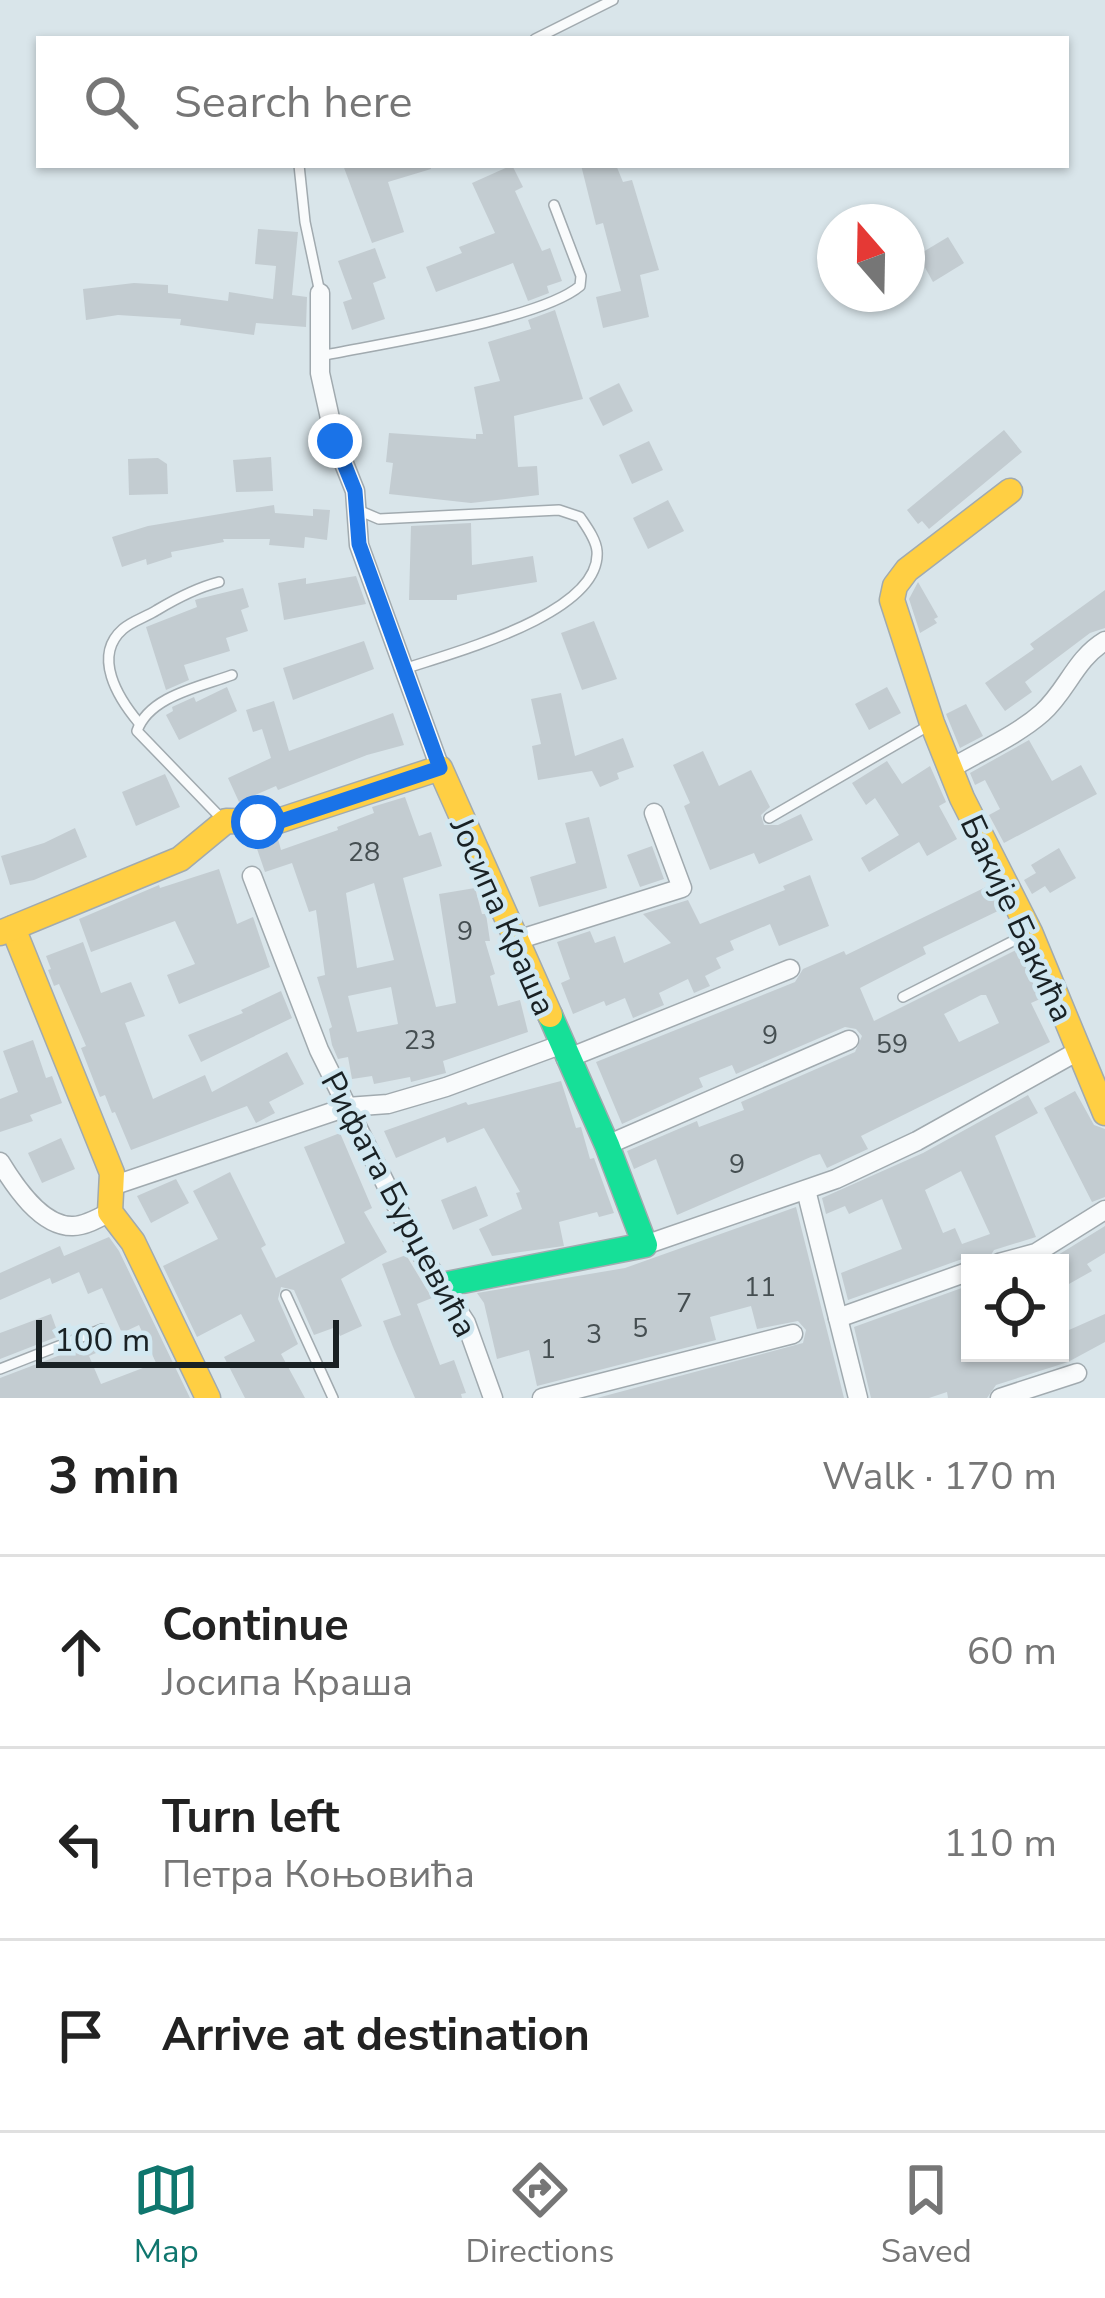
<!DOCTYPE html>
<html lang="en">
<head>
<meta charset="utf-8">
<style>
	:root { --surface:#fff; --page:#f2f2f2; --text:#222; --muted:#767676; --line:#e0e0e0; --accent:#0f766e }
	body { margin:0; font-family:"Nunito Sans",sans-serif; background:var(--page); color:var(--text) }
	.controls { position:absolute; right:36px; bottom:36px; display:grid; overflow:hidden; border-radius:0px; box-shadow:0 3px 9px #0004 }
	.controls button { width:108px; height:108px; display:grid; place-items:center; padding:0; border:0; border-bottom:3px solid var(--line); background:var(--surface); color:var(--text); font:60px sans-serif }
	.compass { position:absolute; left:817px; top:204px; width:108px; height:108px; border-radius:50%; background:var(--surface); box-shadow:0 3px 9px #0004; rotate:340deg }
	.scale { position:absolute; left:36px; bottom:30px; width:303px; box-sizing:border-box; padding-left:12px; border:6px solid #192124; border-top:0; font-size:33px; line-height:42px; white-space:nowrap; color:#192124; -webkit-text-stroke:9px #d2e8f1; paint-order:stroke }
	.stop { position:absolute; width:36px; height:36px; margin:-27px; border:9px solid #1a73e8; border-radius:50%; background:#fff }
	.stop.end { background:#1a73e8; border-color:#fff; box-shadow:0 3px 12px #0008 }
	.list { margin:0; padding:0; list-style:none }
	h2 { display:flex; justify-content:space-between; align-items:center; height:156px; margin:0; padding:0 48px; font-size:51px }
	h2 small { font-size:39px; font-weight:400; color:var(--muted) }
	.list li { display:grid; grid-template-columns:78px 1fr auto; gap:36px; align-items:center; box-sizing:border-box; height:192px; padding:0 48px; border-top:3px solid var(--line) }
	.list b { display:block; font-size:45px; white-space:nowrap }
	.list p { margin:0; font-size:39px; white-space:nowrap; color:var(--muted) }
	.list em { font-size:39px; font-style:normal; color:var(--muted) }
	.icon { flex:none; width:66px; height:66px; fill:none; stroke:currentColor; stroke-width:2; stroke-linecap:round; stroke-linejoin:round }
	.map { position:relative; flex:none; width:1105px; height:1398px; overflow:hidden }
	.search { position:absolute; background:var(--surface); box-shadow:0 3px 9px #0004; left:36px; right:36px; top:36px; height:132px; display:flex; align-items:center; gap:30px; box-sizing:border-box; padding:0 42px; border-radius:0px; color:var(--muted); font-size:45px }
	.sheet { height:732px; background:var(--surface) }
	nav { display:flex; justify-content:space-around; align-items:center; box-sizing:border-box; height:168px; border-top:3px solid var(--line); background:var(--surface); font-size:33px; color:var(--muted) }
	nav a { display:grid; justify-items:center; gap:6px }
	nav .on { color:var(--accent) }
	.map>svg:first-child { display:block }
</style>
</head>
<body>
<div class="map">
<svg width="1105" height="1398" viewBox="0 0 1105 1398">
	<rect width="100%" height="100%" fill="#d9e5ea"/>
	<g fill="#c3ccd1" fill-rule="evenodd">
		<path d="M343,165H430L431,169L388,182L404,232L372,243Z"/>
		<path d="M512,165L523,187L515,191L542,251L550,248L562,281L547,286L549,293L528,301L513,263L436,292L426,267L462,253L459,247L495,233L472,183Z"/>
		<path d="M581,165H616L623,182L632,180L659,270L640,275L649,317L603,328L596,297L621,291L603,223L596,225Z"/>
		<path d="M258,229L298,232L292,295L307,297L306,327L256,323L254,335L180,325L181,319L118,315L86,320L83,289L134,283L168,285V293L228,301L229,292L273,299L276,266L255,264Z"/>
		<path d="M948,237L964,263L933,282L918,255Z"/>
		<path d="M375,248L386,278L373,283L385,319L352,330L343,302L352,299L338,261Z"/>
		<path d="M555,310L583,399L514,416L518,467L537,466L539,495L471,503L389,494L393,463L386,462L389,433L476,439V434H483L474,387L500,381L488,342L531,329L528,320Z"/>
		<path d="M619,383L633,411L603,426L589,398Z"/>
		<path d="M1004,430L1022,452L929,529L922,521L918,524L907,510Z"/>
		<path d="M649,441L663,470L632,484L619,455Z"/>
		<path d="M271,457L273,491L236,492L233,460Z"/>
		<path d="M158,458L167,464L168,494L129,495L128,459Z"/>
		<path d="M668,500L684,531L648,549L633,518Z"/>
		<path d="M274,505L275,513L313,516V509L330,510L327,540L305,537L304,548L269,545L270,539H223L224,542L171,552L172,557L147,565L146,559L122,567L112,537L148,526Z"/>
		<path d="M471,523L472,565L533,556L537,582L457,595V600H409L411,526Z"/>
		<path d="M356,576L366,604L284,620L278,583L306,578V584Z"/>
		<path d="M918,582L938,617L934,619L937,623L920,633L909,599Z"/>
		<path d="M243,588L249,607L241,610L248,631L226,638L230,651L184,665L189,680L166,690L146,627L197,607L195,600L198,599Z"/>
		<path d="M1105,590V628L1090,633L1025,682L1032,692L1005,711L985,683L1034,649L1030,644Z"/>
		<path d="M594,621L617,679L582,690L561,633Z"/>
		<path d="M364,641L374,669L293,700L283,668Z"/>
		<path d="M227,687L237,711L179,740L166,715L173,711L172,707L194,697L196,702Z"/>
		<path d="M887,687L901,713L869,730L855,704Z"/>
		<path d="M561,693L575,756L623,738L634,767L617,773L619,779L600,787L592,771L538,780L532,746L541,744L531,699Z"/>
		<path d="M274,701L289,751L393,713L404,745L367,755L278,790L276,786L239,802L228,778L271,758L262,729L253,732L246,710Z"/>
		<path d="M966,704L983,736L960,748L946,714Z"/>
		<path d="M1029,740L1052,781L1081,765L1097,794L1004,843L989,815L1000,809L985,780L975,785L970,773Z"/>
		<path d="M703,751L719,786L751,770L770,807L761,815L764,825H778L801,814L813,840L759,864L754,853L710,870L684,806L690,803L673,765Z"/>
		<path d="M887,761L902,784L930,766L946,802L939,806L957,839L927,856L919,842L869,872L861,858L899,835L875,798L866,805L852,783Z"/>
		<path d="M165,774L180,807L136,826L122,792Z"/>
		<path d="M405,797L419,836L431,832L442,866L403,878L436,1007L456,1003L439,894L475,888L482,914H486L490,941H485L495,974L490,976L498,1006L520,1000L528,1032L443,1061L446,1073L442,1074L411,1082L410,1077L374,1084L372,1076L352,1079L348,1057L338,1059L332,1045L329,1029L332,1027L317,977L325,975L316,910L309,912L292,863L265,872L256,846L278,839L281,850L338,830L337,827L374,813L372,807ZM374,883L394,960L357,968L346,893ZM391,987L398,1024L357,1032L348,996Z"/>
		<path d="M589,817L607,888L539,907L530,877L576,863L565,823Z"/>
		<path d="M75,828L87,857L34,880L10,885L1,856L44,843Z"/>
		<path d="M652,846L664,879L640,887L627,855Z"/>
		<path d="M1059,848L1076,878L1050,893L1045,886L1032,894L1024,880L1036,873L1031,865Z"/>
		<path d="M219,869L237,924L253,917L270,967L179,1004L167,975L195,964L175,921L91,952L79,919L159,885L160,888Z"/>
		<path d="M810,875L829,926L779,946L770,924L730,941L734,950L716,958L721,968L705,976L710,986L694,993L688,979L659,993L664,1005L633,1018L625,998L606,1006L604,1001L573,1014L561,983L570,979L557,942L590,931L595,943L615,936L624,963L671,943L643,914L688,900L700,924L785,890L783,886Z"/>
		<path d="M988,886L1000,910L923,947L926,954L860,988L874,1021L1018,949L1040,999L1031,1003L1050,1042L861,1136L868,1149L831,1166L827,1168L820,1154L813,1156L677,1215L656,1159L634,1169L627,1151L697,1121L699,1127L744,1110L741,1102L855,1052L862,1036L856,1029L845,1027L736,1074L732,1065L699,1078L703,1087L622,1124L596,1062L795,982L803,969L844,951L846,955ZM981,995H986L999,1023L959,1042L944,1014Z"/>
		<path d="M83,942L101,993L131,982L145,1016L125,1023L153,1099L205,1075L212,1092L287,1052L304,1084L269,1102L275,1113L256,1123L247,1106L131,1150L115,1112L112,1113L105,1095L100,1097L81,1048L86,1046L59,984L54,986L48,970L51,969L46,956Z"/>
		<path d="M281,991L292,1018L201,1062L188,1035L243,1013L241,1010Z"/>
		<path d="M33,1040L46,1078L52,1076L62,1103L30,1115L33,1121L0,1132V1099L18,1092L3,1051Z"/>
		<path d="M561,1081L576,1128L581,1127L590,1159L594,1158L614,1213L599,1217L597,1212L559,1222L564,1246L492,1256L479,1229L522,1209L516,1193L520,1192L484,1128L447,1143L445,1137L396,1158L384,1131L466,1102L468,1105Z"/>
		<path d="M1075,1091L1094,1125L1105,1129V1197L1092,1202L1044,1108Z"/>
		<path d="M1028,1095L1038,1113L995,1136L1036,1237L994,1250L986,1263L965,1258L848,1300L841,1273L902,1249L882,1199L849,1214L845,1206L826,1214L822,1198L923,1153ZM961,1171L990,1234L962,1244L955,1228L943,1233L925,1190Z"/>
		<path d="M340,1133L372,1208L364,1212L387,1252L341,1279L362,1326L340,1336L336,1327L314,1335L294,1290L281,1287L278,1299L298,1344L281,1354L305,1398H245L224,1357L255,1341L241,1314L197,1337L163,1266L218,1239L193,1191L230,1172L266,1245L261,1248L276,1278L345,1243L304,1147Z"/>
		<path d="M61,1138L75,1169L42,1183L28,1153Z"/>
		<path d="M176,1179L189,1203L151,1223L137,1196Z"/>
		<path d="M476,1186L488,1216L453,1230L441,1200Z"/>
		<path d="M796,1207L844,1398H597L803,1343L806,1330L798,1321L757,1329L751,1306L710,1317L716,1340L537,1386L529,1350L497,1359L484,1303L477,1293L625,1268Z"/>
		<path d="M1105,1226V1253L1087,1264L1092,1271L1060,1289V1263H1045Z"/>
		<path d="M109,1237L119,1251L190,1398H0V1378L92,1343L96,1353L89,1356L101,1384L156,1363L139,1325L122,1333L102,1288L88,1294L79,1272L52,1284L50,1278L0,1300V1273L60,1246L64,1256Z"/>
		<path d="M406,1255L432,1298L417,1304L440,1365L454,1360L466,1393L461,1394L462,1398H415L393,1347L383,1321L401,1315L382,1264Z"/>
		<path d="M970,1285V1353H1060V1334L1105,1314V1342L1068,1362L996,1385L987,1398H948L947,1392L929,1398H871L854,1327Z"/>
		<path d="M51,1314L59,1336L0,1359V1333Z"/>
	</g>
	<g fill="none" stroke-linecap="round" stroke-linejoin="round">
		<defs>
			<g id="lane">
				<path d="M535,39L613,0"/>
				<path d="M299,165L305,222L320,293"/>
				<path d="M320,356C378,344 540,320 580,286L581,276L554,205"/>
				<path d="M358,510L379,519L559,510L580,517C586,526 596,539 597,551C602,614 451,653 404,669"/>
				<path d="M139,723C118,698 92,656 123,629C132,621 146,617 157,610C177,598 196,588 219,582"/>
				<path d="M221,818L137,731C149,696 200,687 232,675"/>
				<path d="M769,818L928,726"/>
				<path d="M903,997L1027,934"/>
				<path d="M286,1295L333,1398"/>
				<path d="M0,1369L102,1329"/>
			</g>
			<g id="street">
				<path d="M320,293V373L335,441L355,491L359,545L440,768"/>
				<path d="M950,769C980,751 1016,736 1042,713C1067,691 1075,659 1105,641"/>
				<path d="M252,876L319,1050L418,1249L466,1323L493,1398"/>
				<path d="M517,940L682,888L654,813"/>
				<path d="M566,1059L790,969"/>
				<path d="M607,1145L849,1040"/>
				<path d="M0,1162C14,1185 41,1227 73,1226C85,1226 99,1218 110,1212"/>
				<path d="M112,1186L347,1107L388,1104L446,1087L560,1045"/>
				<path d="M806,1190L858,1398"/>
				<path d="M645,1245L836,1179L917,1141L1080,1050"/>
				<path d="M999,1263L1036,1253L1105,1210"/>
				<path d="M838,1318L970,1271"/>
				<path d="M542,1398L793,1334"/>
				<path d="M1000,1398L1077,1373"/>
			</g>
			<path id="fast" d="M442,1285L645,1245L607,1145L550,1015"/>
			<g id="slow">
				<path d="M1010,491L907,570L895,586L892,600L932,723L962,798L1030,932L1105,1113"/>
				<path d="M13,928L112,1173L110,1212L133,1242L208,1398"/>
				<path d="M0,933L180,859L226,821L275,822L440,768L550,1015"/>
			</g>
		</defs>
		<use href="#lane" stroke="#a1aaaf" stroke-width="12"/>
		<use href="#street" stroke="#a1aaaf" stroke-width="21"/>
		<use href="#fast" stroke="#a1aaaf" stroke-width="27"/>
		<use href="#slow" stroke="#a1aaaf" stroke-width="27"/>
		<use href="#lane" stroke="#f9fbfc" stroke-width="9"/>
		<use href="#street" stroke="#f9fbfc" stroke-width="18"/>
		<use href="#fast" stroke="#16e098" stroke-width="24"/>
		<use href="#slow" stroke="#ffcf43" stroke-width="24"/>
	</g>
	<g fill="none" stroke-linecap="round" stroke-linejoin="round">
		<path stroke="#1a73e8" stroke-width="15" d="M258,822L275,823L440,768L359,544L355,491L335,441"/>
	</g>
	<g text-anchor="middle" stroke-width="9" stroke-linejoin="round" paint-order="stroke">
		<g font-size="27" fill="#454e51">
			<text x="364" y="861">28</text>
			<text x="465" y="940">9</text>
			<text x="770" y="1044">9</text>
			<text x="420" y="1049">23</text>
			<text x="892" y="1053">59</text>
			<text x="737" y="1173">9</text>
			<text x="760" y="1296">11</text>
			<text x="684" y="1312">7</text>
			<text x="640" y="1337">5</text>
			<text x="594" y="1343">3</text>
			<text x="548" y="1358">1</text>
		</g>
		<g font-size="33" fill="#192124" stroke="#d2e8f1">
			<text transform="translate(504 916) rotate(66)" y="12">Јосипа Краша</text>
			<text transform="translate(1018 918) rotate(65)" y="12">Бакије Бакића</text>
			<text transform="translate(400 1204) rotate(62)" y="12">Рифата Бурџевића</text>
		</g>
	</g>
</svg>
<div class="controls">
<button><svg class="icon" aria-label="locate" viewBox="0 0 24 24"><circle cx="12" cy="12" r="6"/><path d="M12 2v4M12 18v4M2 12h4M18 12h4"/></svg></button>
</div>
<svg class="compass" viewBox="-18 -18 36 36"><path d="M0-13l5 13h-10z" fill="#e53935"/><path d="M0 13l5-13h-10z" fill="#767676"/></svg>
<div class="scale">100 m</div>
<div class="stop" style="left:258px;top:822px"></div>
<div class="stop end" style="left:335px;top:441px"></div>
<div class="search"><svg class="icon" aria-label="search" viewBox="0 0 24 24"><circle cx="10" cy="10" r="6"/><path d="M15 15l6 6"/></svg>Search here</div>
</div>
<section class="sheet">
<h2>3 min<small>Walk · 170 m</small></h2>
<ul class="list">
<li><svg class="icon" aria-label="ahead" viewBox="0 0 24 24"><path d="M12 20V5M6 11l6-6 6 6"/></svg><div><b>Continue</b><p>Јосипа Краша</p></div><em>60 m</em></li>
<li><svg class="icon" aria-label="left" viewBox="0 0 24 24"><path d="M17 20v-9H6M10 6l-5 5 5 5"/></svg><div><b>Turn left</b><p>Петра Коњовића</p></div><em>110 m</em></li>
<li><svg class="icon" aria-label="arrive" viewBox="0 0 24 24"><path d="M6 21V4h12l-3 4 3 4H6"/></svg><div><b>Arrive at destination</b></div></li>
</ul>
</section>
<nav>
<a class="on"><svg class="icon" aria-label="map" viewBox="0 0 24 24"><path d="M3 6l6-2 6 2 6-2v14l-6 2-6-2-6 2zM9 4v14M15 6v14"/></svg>Map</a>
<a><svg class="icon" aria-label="directions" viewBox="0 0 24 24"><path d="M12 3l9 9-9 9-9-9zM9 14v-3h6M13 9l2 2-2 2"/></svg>Directions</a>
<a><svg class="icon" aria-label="saved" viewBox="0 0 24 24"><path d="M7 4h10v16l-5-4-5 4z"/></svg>Saved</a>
</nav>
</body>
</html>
